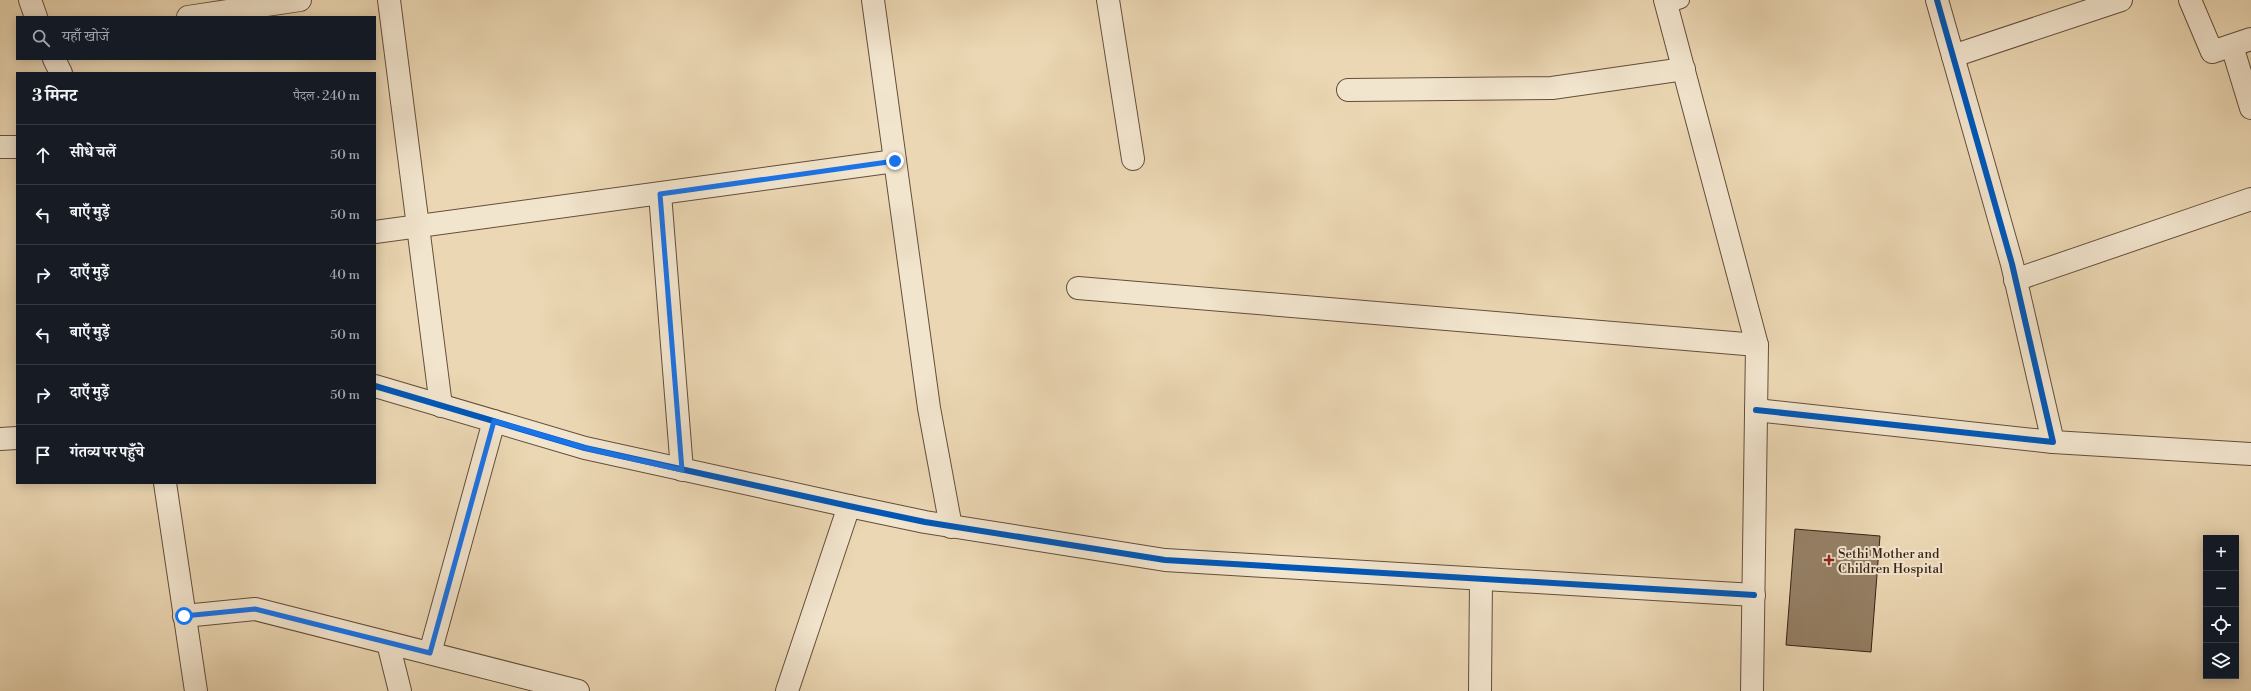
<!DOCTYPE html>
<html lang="hi">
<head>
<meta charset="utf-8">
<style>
	:root { --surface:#171b24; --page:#242831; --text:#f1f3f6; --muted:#9ea1a6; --line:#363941 }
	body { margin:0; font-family:"Libre Bodoni","Noto Serif Devanagari",serif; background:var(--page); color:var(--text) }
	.controls { position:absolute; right:12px; bottom:12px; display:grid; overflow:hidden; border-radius:0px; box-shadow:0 2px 10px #0003 }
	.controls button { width:36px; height:36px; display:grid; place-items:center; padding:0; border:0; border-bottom:1px solid var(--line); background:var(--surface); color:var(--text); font:20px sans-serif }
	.stop { position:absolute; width:12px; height:12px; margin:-9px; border:3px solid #1a73e8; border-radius:50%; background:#fff }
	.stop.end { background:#1a73e8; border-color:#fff; box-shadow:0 1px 4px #0008 }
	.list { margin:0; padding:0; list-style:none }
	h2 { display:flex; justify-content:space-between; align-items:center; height:52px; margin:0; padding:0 16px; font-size:17px }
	h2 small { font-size:13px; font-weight:400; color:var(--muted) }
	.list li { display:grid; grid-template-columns:26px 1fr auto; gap:12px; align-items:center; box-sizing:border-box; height:60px; padding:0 16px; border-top:1px solid var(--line) }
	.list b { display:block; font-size:15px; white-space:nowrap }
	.list em { font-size:13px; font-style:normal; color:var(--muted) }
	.icon { flex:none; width:22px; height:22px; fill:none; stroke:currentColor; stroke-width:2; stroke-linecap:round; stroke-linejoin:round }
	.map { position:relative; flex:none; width:2251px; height:691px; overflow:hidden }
	.search { position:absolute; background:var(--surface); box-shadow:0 2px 10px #0003; left:16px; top:16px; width:360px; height:44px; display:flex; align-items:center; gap:10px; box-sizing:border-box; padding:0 14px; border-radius:0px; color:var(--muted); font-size:15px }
	.panel { position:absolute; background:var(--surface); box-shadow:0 2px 10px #0003; left:16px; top:72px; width:360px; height:412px; border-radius:0px }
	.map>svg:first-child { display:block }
</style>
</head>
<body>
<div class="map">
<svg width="2251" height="691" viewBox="0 0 2251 691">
	<rect width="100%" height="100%" fill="#ebd7b3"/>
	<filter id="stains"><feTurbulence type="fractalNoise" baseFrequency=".005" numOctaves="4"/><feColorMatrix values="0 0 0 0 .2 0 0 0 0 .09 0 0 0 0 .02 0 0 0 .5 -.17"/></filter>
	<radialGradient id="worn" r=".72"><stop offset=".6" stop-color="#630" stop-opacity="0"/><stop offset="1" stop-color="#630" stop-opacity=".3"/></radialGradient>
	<path fill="#958066" stroke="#372112" d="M1795,529L1880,536L1871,652L1786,645Z"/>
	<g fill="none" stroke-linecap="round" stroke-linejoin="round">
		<defs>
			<path id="service" d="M1667,5L1681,0"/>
			<g id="minor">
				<path d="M30,0L36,17"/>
				<path d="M389,0L441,406"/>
				<path d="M873,0L929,408L951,527"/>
				<path d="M1108,0L1133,159"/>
				<path d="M1665,0L1757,345L1752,691"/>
				<path d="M2190,0L2212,52L2251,39"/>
				<path d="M188,17L300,0"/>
				<path d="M2232,46L2251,108"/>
				<path d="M1953,56L2121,0"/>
				<path d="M54,59L61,73"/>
				<path d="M1348,90L1552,88L1684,69"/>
				<path d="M0,147H17"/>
				<path d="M660,194L682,470"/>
				<path d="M375,232L895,161"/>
				<path d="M2015,280L2251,199"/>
				<path d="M1078,288L1757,345"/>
				<path d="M375,386L585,448L849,506L925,522L1165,560L1754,595"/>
				<path d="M1756,410L2053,442L2012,264L1937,0"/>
				<path d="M0,439L17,438"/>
				<path d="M2053,442L2251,454"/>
				<path d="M165,483L196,691"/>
				<path d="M184,616L255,609L578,691"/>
				<path d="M388,643L400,691"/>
				<path d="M430,653L494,421"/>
				<path d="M787,691L849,506"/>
				<path d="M1480,691L1481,579"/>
			</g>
		</defs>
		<use href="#service" stroke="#644e3a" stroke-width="18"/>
		<use href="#minor" stroke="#644e3a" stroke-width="24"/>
		<use href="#service" stroke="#f2e5ce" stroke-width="16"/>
		<use href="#minor" stroke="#f2e5ce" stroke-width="22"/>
		<defs>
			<g id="cycleway">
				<path d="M375,386L585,448L849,506L925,522L1165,560L1754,595"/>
				<path d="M1756,410L2053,442L2012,264L1937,0"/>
			</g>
		</defs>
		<use href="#cycleway" stroke="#f2e5ce" stroke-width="8"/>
		<use href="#cycleway" stroke="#0057b8" stroke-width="6"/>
	</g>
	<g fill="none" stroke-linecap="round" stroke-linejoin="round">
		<path stroke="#1a73e8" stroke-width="5" d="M184,616L255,609L430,653L494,421L585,448L682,470L660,194L895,161"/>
	</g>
	<path fill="#8f2418" stroke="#f2e5ce" stroke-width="1.5" d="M1827 554h4v4h4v4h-4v4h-4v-4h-4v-4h4z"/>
	<g text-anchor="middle" stroke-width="4" stroke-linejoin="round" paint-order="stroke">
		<g font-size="13" fill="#372112" stroke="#f2e5ce" text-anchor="start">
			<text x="1838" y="558">Sethi Mother and<tspan x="1838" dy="15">Children Hospital</tspan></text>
		</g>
	</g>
	<rect width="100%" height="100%" filter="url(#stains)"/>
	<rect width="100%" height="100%" fill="url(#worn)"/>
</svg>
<div class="controls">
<button>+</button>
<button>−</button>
<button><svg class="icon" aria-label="locate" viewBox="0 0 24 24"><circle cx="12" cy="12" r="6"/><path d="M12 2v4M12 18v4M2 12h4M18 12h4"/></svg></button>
<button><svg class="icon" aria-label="layers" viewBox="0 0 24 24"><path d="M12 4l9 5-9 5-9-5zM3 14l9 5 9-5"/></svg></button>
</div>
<div class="stop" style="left:184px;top:616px"></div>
<div class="stop end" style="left:895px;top:161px"></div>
<div class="search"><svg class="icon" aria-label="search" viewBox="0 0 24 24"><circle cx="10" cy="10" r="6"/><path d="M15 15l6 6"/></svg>यहाँ खोजें</div>
<section class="panel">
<h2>3 मिनट<small>पैदल · 240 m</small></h2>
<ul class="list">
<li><svg class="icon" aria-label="ahead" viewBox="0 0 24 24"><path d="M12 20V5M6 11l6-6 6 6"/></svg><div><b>सीधे चलें</b></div><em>50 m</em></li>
<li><svg class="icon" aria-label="left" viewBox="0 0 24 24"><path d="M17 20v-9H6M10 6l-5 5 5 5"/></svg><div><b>बाएँ मुड़ें</b></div><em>50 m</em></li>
<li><svg class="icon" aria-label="right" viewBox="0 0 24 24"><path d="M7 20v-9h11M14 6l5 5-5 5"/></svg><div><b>दाएँ मुड़ें</b></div><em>40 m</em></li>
<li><svg class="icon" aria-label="left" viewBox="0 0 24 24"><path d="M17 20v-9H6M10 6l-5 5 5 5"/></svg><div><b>बाएँ मुड़ें</b></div><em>50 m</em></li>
<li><svg class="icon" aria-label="right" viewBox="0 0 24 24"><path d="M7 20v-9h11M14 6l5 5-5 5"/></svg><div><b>दाएँ मुड़ें</b></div><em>50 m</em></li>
<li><svg class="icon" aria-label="arrive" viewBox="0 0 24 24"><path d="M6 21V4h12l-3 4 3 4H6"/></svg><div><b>गंतव्य पर पहुँचे</b></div></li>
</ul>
</section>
</div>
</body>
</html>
